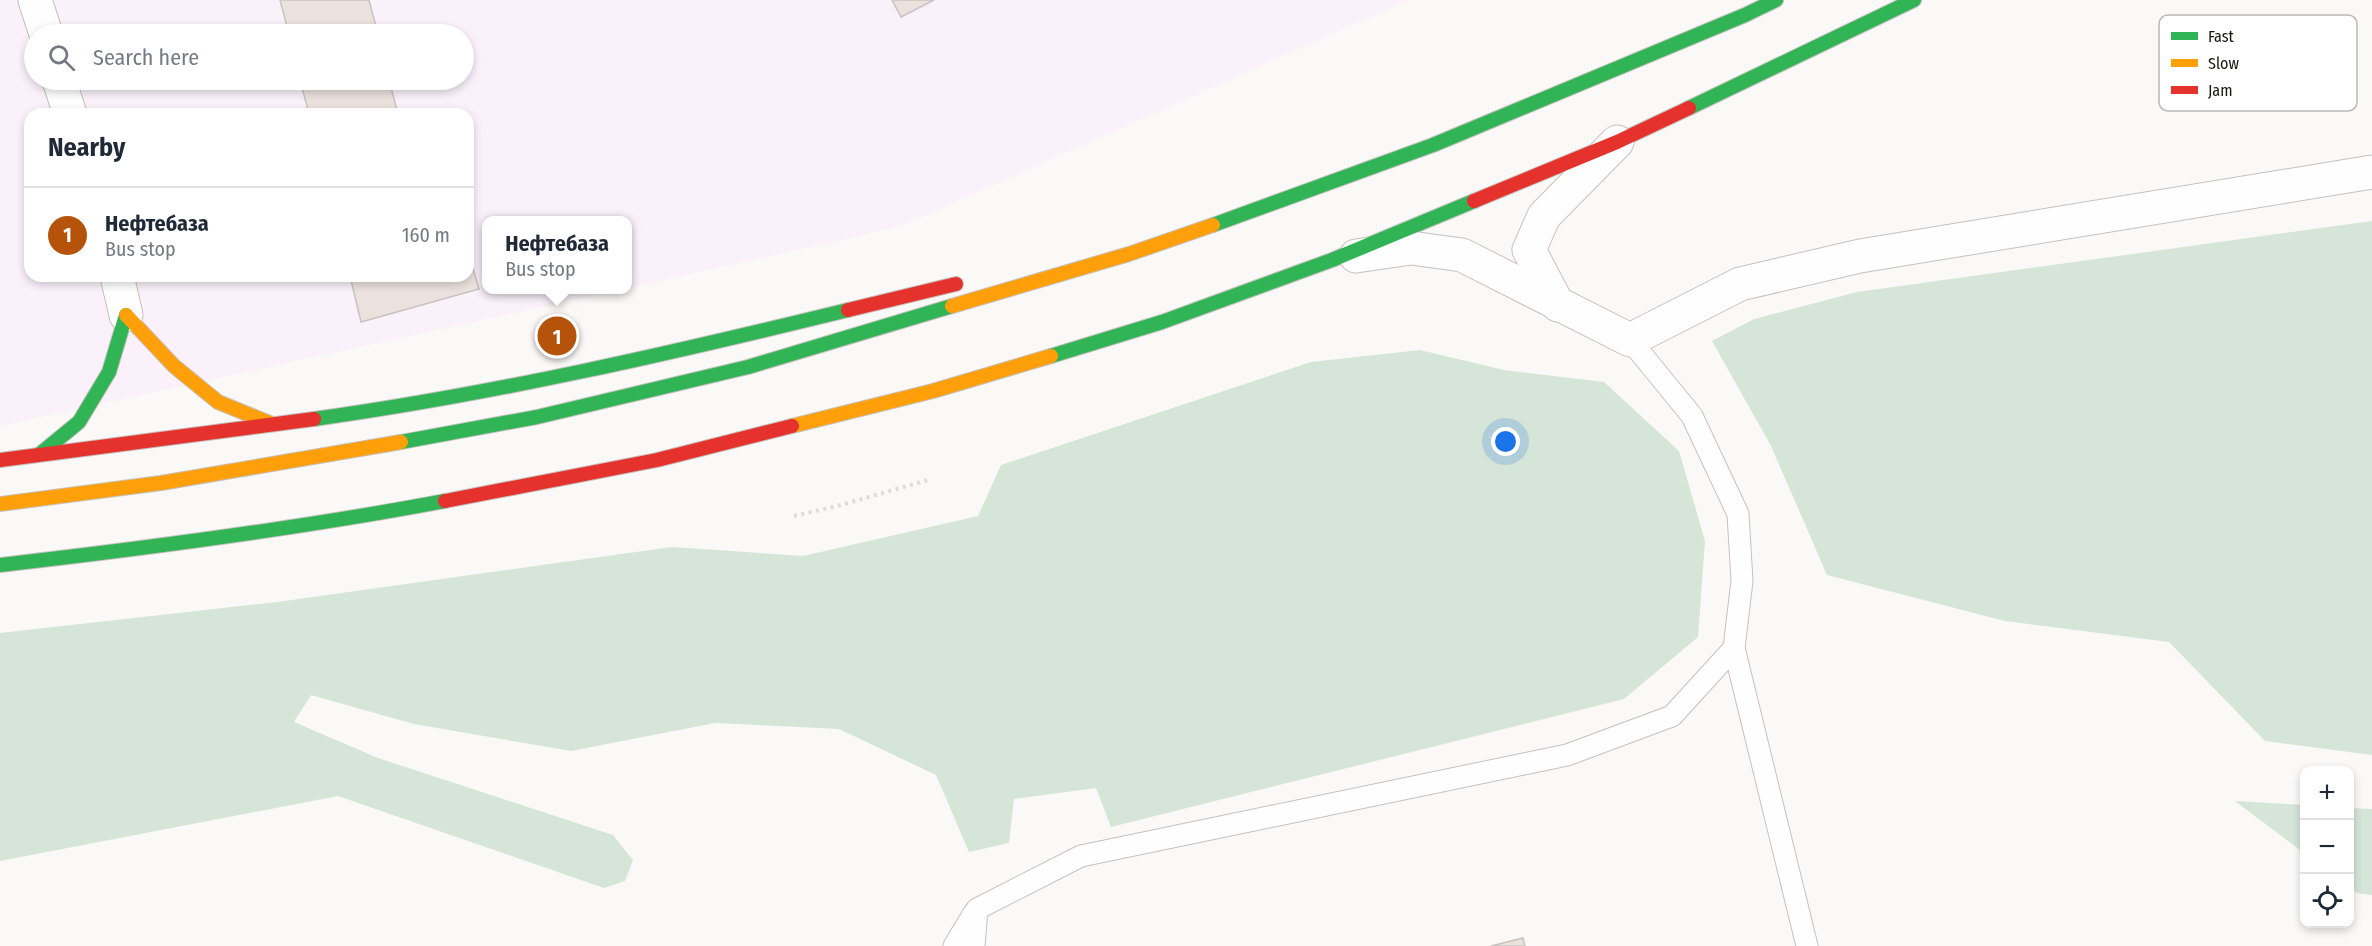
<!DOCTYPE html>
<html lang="en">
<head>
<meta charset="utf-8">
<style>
	:root { --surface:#fff; --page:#f2f2f3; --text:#1f2937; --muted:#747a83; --line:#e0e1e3; --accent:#b45309 }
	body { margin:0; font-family:"Fira Sans Condensed",sans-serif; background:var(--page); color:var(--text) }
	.controls { position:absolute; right:18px; bottom:18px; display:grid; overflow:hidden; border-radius:12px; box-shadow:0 3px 9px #0003 }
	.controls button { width:54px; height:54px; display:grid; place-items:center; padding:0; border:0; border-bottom:2px solid var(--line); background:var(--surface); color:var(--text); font:30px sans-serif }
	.you { position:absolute; left:1506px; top:442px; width:21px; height:21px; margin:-15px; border:4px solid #fff; border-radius:50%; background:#1a73e8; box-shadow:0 0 0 9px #1a73e833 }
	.badge { display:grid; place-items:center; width:39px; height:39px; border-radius:50%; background:var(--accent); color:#fff; font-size:20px; font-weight:700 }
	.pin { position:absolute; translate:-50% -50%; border:3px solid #fff; box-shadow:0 2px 6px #0006 }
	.popup { position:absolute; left:482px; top:216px; width:150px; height:78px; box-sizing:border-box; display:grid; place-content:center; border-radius:12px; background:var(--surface); filter:drop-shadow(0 2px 4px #0005); font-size:20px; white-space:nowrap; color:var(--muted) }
	.popup b { font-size:22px; color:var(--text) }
	.popup::after { content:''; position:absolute; left:50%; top:100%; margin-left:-12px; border:12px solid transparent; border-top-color:var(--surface) }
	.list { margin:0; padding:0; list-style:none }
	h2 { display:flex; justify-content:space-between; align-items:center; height:78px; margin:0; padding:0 24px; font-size:26px }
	h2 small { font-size:20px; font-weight:400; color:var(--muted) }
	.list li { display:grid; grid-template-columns:39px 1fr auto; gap:18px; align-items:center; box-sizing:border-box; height:96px; padding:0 24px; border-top:2px solid var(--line) }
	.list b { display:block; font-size:22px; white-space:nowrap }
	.list p { margin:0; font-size:20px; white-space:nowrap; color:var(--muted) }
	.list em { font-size:20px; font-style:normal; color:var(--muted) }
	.icon { flex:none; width:33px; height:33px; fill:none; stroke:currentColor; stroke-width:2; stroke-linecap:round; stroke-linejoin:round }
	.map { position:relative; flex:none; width:2372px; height:946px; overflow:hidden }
	.search { position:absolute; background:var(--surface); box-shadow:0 3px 9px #0003; left:24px; top:24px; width:450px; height:66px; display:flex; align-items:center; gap:15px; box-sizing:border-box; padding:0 21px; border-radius:33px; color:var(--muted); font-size:22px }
	.panel { position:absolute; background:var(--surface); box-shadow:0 3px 9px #0003; left:24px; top:108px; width:450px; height:174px; border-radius:18px }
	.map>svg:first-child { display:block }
</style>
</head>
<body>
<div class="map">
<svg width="2372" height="946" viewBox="0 0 2372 946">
	<rect width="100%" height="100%" fill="#fbf9f7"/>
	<path fill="#faf1fa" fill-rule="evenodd" d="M0,0H1408L899,227L628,288V220H486V290H619L0,426ZM34,34H464V80H34ZM30,114H468V276H30Z"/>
	<g fill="#d5e5d8">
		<path d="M2372,221V755L2265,741L2169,642L2005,621L1827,575L1771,446L1712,341L1754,319L1857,292Z"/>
		<path d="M1420,350L1504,370L1604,382L1679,451L1705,541L1698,637L1624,699L1111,827L1096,788L1014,799L1009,843L969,852L936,775L839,729L715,723L571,751L414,724L311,695L294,722L378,758L613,835L633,860L625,881L604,888L338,796L0,861V633L277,602L672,547L803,556L978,516L1001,465L1311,362Z"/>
		<path d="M2235,801L2304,805V853Z"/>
		<path d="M2350,808L2372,809V895L2357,893L2350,887Z"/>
	</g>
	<g fill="#ebe1dd" stroke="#c8c3c0" stroke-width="1.5">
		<path d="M280,0H369L378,34H289Z"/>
		<path d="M892,0H934L901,17Z"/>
		<path d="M300,80H389L398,114H309Z"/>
		<path d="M468,251L479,289L361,322L350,276H468Z"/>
		<path d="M1523,938L1525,946H1491Z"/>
	</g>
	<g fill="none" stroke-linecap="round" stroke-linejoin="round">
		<defs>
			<g id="lane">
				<path d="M1630,340L1692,416L1738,514L1742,581L1734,648L1807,946"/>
				<path d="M954,946L974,913"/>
				<path d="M974,946L977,909L1081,856L1567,755L1672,716L1734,648"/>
			</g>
			<g id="street">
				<path d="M35,0L46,34"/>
				<path d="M59,80L70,114"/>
				<path d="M1356,256L1411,248L1462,255L1630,340L1740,284L1860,256L2372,172"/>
				<path d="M117,276L126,315"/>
				<path d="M1558,305L1529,250L1544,216L1617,142"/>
			</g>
			<g id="fast">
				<path d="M1689,108L1914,0"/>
				<path d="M1213,225L1433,145L1745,15L1776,0"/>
				<path d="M1051,356L1162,322L1332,260L1474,201"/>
				<path d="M314,419C494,394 672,353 848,310"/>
				<path d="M401,442L537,417L748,367L952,306"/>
				<path d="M40,454L79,422L109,372L126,315"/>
				<path d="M0,565C149,548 297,529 445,501"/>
			</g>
			<g id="slow">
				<path d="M952,306L1129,254L1213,225"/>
				<path d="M126,315L174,366L218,402L272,424"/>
				<path d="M792,426L933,391L1051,356"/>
				<path d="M0,504L161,483L401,442"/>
			</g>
			<g id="jam">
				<path d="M1474,201L1617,142L1689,108"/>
				<path d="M848,310L956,284"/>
				<path d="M0,460L314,419"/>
				<path d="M445,501L657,460L792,426"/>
			</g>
		</defs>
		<use href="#lane" stroke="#c6c1bd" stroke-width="23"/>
		<use href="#street" stroke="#c6c1bd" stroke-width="35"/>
		<use href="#fast" stroke="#c6c1bd" stroke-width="16"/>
		<use href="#slow" stroke="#c6c1bd" stroke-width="16"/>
		<use href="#jam" stroke="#c6c1bd" stroke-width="16"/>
		<path stroke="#dddcdb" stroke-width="4" stroke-dasharray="3 4.5" stroke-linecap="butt" d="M794,516L841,505L928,480"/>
		<use href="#lane" stroke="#fefefe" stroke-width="21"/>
		<use href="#street" stroke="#fefefe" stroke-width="33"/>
		<use href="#fast" stroke="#30b455" stroke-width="14"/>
		<use href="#slow" stroke="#ff9f0a" stroke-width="14"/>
		<use href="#jam" stroke="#e5322d" stroke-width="14"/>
	</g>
	<rect x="2159" y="15" width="198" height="96" rx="9" fill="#fff" stroke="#bbb9b7" stroke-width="1.5"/>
	<rect x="2171" y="32" width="27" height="8" fill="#30b455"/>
	<rect x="2171" y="59" width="27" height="8" fill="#ff9f0a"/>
	<rect x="2171" y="86" width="27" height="8" fill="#e5322d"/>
	<g font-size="16" fill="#1c160f">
		<text x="2208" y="42">Fast</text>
		<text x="2208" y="69">Slow</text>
		<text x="2208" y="96">Jam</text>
	</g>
</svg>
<div class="controls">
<button>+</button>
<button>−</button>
<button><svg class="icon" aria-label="locate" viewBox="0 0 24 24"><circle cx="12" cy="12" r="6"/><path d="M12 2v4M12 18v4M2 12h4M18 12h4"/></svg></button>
</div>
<div class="you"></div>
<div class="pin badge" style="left:557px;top:336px">1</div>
<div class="popup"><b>Нефтебаза</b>Bus stop</div>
<div class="search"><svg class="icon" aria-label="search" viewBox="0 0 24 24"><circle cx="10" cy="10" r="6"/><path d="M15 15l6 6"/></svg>Search here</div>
<section class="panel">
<h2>Nearby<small></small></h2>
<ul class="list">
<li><span class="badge">1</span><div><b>Нефтебаза</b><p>Bus stop</p></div><em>160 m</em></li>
</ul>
</section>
</div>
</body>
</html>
